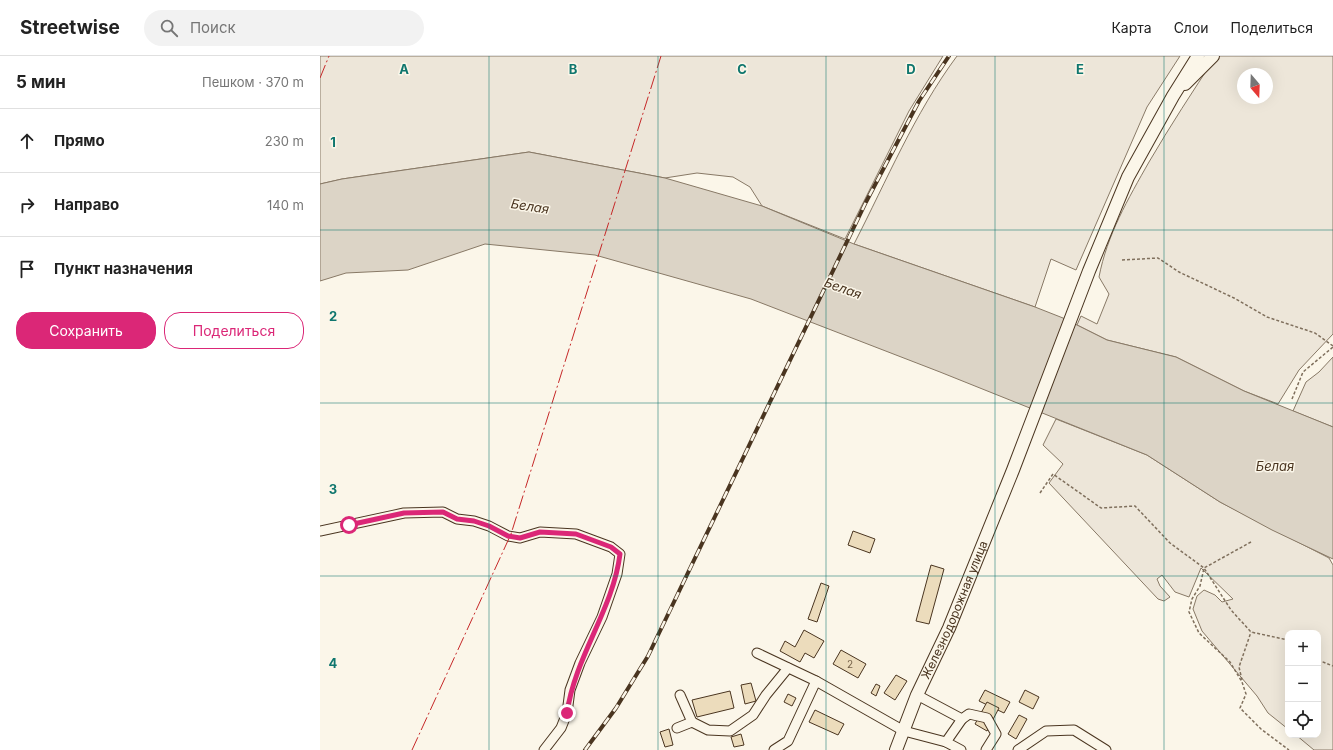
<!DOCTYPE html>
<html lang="ru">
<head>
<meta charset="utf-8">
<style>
	:root { --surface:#fff; --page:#f2f2f2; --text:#222; --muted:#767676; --line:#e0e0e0; --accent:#db2777 }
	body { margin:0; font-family:Inter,sans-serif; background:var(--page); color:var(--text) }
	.controls { position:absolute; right:12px; bottom:12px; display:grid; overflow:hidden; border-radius:8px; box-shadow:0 4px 16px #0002 }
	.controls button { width:36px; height:36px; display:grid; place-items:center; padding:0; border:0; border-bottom:1px solid var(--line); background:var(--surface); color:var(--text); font:20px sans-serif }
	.compass { position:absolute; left:917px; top:12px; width:36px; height:36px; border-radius:50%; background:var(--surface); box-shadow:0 4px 16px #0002; rotate:161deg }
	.stop { position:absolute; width:12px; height:12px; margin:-9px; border:3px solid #db2777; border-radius:50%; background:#fff }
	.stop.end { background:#db2777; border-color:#fff; box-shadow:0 1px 4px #0008 }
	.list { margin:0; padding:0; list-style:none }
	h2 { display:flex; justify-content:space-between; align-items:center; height:52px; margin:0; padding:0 16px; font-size:17px }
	h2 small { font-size:13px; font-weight:400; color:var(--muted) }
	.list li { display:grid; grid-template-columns:26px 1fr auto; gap:12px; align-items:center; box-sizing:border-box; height:64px; padding:0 16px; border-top:1px solid var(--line) }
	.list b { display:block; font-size:15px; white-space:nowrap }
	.list em { font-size:13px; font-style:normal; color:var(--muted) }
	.actions { display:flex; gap:8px; padding:12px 16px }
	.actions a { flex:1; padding:9px 0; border:1px solid var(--accent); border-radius:16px; text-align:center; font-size:14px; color:var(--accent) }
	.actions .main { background:var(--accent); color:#fff }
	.icon { flex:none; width:22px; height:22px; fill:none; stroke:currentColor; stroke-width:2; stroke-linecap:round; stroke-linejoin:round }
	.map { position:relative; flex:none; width:1013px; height:694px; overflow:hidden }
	header { display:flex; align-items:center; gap:24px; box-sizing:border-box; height:56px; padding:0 20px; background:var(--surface); border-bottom:1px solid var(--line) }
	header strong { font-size:19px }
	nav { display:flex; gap:22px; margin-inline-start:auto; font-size:14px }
	.search { width:280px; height:36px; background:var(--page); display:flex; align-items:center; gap:10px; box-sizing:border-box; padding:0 14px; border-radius:22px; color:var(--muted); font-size:15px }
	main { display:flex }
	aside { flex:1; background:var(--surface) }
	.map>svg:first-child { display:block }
</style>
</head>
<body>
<header>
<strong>Streetwise</strong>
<div class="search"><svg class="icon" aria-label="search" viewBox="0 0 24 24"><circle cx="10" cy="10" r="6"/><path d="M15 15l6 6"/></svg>Поиск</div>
<nav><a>Карта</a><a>Слои</a><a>Поделиться</a></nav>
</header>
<main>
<aside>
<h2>5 мин<small>Пешком · 370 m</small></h2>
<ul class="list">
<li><svg class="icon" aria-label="ahead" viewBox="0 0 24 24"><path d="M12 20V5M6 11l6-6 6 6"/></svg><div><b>Прямо</b></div><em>230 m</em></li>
<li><svg class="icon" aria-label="right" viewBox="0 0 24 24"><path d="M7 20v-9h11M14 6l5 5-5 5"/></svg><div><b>Направо</b></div><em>140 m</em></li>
<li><svg class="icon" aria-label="arrive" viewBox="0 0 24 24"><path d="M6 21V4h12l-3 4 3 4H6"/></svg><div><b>Пункт назначения</b></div></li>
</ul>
<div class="actions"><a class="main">Сохранить</a><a>Поделиться</a></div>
</aside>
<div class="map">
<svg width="1013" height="694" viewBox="0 0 1013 694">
	<rect width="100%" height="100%" fill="#fbf6e9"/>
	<g fill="#ede6d9" stroke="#887966" fill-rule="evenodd">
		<path d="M0,0H623L589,55L525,183L442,150L430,131L413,121L377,117L345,122L209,96L22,123L0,128Z"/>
		<path d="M637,0H860L827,51L756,214L731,203L715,251L534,188C567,124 594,58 637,0Z"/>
		<path d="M896,0H1013V278L979,314L958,348L924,335L856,301L787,284L757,269L761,260L777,268L789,238L779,221C787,179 808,143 829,106C850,70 873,35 896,0ZM923,18H947V42H923Z"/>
		<path d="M1013,301V371L973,355L986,326L999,316Z"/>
		<path d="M736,363L827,399L900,446L1009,502L1013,509V694H994L976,679H998V577H968V673L948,657L937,640L882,575L873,553L877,540L884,534L895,539L902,546L913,543L881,512L869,541L855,536L842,519L837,523L840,530L850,541L844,545L838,543L729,427L743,408L723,389Z"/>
	</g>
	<path fill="#dcd4c6" stroke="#887966" d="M209,96L345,122L442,150L534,188L715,251L743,262L787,284L856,301L924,335L1013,371V503L952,474L900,446L827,399L620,316L431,243L275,199L165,188L88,214L26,217L0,225V128L22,123Z"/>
	<g fill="#ecdcbc" stroke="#4a3520">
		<path d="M533,475L555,483L550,497L528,489Z"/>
		<path d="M611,509L624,513L609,568L596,565Z"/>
		<path d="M501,527L509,530L497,566L488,563Z"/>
		<path d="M484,574L504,585L494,602L485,597L480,606L460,595L465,585L475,591Z"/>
		<path d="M521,594L546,608L538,622L513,608Z"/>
		<path d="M576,619L587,625L575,644L564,637Z"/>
		<path d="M431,627L436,645L425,648L421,629Z"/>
		<path d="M556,628L560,630L556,640L551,637Z"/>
		<path d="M665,634L690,646L684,657L659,645Z"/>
		<path d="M705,634L719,641L713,653L699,646Z"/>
		<path d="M410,635L414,652L377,661L372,644Z"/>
		<path d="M468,638L476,642L472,650L464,646Z"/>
		<path d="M667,646L679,652L667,675L655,668Z"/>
		<path d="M495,654L524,668L518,679L489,666Z"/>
		<path d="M699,659L707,663L696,683L688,678Z"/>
		<path d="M349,673L353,689L345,691L340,676Z"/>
		<path d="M421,678L424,689L414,691L411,681Z"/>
	</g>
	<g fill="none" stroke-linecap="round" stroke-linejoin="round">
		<defs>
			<g id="minor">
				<path d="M0,475L84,457L123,456L137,463L154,465L169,470L188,480L200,482L220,476L256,478L291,491L300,498L297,518L282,561L260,607L250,634L247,657L241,672L224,694"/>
				<path d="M437,597L496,625L584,675L626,686L641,694"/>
				<path d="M360,639L372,666"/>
				<path d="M597,639L642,663L649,658L667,662L676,678L666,694"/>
				<path d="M357,672L372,666L388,674L410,675L433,659L446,639L468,612"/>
				<path d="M626,686L642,663"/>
				<path d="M454,694L468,685L496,625"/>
				<path d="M698,694L726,675L754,674L786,694"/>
			</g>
			<g id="major">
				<path d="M865,28L893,0"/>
				<path id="s1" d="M576,694L597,639L629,572L693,414L769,215L808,121L853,40L878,0"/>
			</g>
		</defs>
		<use href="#minor" stroke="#4a3520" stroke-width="11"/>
		<use href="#major" stroke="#4a3520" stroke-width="14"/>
		<g stroke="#7f6f5c" stroke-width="1.5" stroke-dasharray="3 2" stroke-linecap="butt">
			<path d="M802,204L838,202L859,216L914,242L947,261L995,277L1013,290"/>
			<path d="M972,343L983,316L1013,291"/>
			<path d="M720,437L733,418L781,452L815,450L850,487L884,512L911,554L931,576L968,584"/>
			<path d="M931,486L884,512L880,530L872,543L869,556L879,577L910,606L922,626L926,638L920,652L941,673L969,694"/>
			<path d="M998,604L1013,610"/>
			<path d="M922,624L919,611L931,576"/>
		</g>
		<use href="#minor" stroke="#fbf6e9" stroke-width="9"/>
		<use href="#major" stroke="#fbf6e9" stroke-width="12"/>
		<defs>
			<path id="rail" d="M265,694L296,652L328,600L546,146L599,45L629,0"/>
		</defs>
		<use href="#rail" stroke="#4a3520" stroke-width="4"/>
		<use href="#rail" stroke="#fbf6e9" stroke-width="2.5" stroke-dasharray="8" stroke-linecap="butt"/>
		<g stroke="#c62828" stroke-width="1" stroke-dasharray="14 3 2 3" stroke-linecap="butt">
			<path d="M0,22L9,0"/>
			<path d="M92,694L191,478L341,0"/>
		</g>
	</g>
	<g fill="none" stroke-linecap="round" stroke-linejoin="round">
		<path stroke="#db2777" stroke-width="5" d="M29,469L84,457L123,456L137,463L154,465L169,470L188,480L200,482L220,476L256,478L291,491L300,498C293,554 255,600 247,657"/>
	</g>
	<path fill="none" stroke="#0f766e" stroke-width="1" stroke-opacity="0.55" d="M169,0V694M338,0V694M506,0V694M675,0V694M844,0V694M0,174H1013M0,347H1013M0,520H1013"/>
	<g text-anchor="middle" stroke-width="3" stroke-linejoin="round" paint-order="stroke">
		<g font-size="10" fill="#725f47">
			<text x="530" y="612">2</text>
		</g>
		<g font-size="12" fill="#4a3520" stroke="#fbf6e9">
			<text dy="4" stroke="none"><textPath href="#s1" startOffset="152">Железнодорожная улица</textPath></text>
		</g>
		<g font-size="13" font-style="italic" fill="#4a3520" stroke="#fbf6e9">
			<text transform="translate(210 150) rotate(9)" y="5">Белая</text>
			<text transform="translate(523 232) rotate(20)" y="5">Белая</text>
			<text x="955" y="415">Белая</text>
		</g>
	</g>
	<g font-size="13" text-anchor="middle" font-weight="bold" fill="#0f766e" stroke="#fbf6e9" stroke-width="3" stroke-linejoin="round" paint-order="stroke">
		<text x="84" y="18">A</text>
		<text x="253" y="18">B</text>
		<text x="422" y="18">C</text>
		<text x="591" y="18">D</text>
		<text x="760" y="18">E</text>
		<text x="13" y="91">1</text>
		<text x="13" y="265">2</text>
		<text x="13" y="438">3</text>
		<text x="13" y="612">4</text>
	</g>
</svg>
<div class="controls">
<button>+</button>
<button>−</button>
<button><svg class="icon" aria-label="locate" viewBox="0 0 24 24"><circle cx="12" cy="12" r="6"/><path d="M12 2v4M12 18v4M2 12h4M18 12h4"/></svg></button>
</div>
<svg class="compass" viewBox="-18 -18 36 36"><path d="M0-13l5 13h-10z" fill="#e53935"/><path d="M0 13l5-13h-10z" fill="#767676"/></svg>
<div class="stop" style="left:29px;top:469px"></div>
<div class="stop end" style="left:247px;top:657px"></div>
</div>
</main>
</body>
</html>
